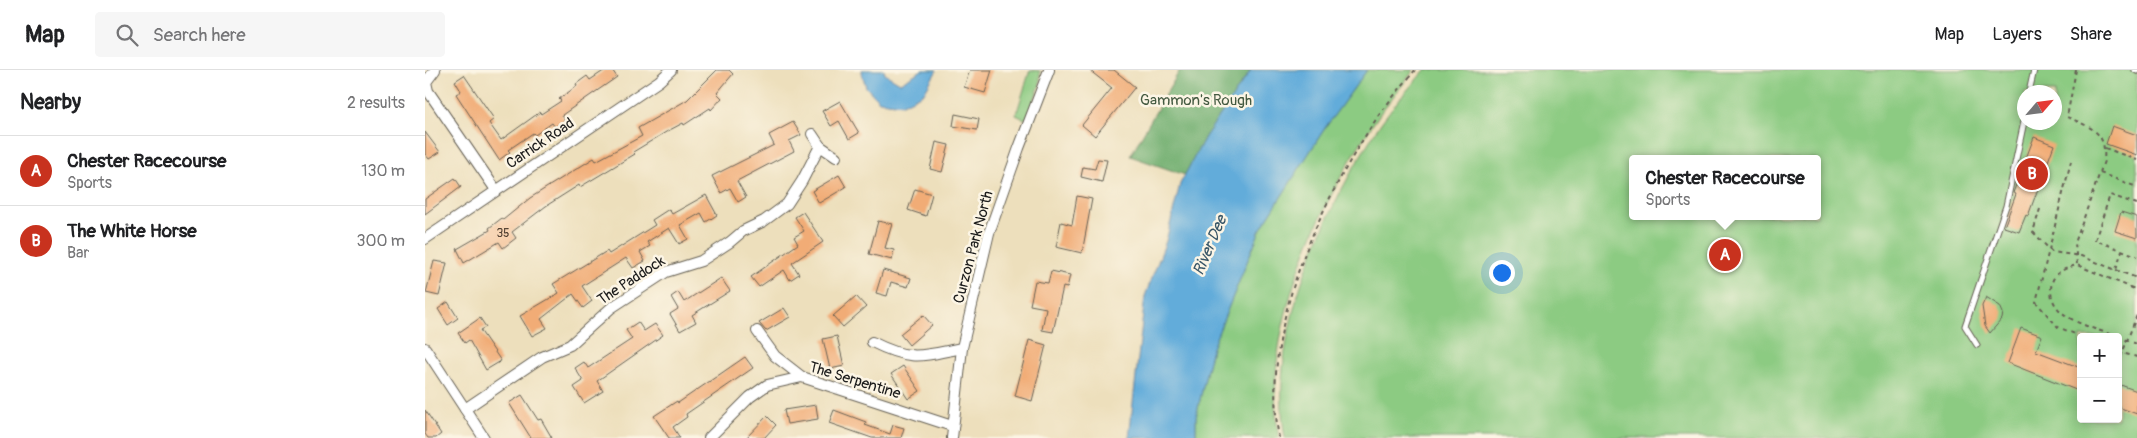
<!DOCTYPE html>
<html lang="en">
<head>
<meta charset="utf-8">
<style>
	:root { --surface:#fff; --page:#f6f6f6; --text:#202124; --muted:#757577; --line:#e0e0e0; --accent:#c8321e }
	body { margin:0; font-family:Pangolin,sans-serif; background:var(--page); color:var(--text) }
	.controls { position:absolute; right:15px; bottom:15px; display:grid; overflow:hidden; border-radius:5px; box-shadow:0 2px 12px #0003 }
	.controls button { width:45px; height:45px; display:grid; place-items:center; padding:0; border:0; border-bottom:1px solid var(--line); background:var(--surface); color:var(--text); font:25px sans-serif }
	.compass { position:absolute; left:1592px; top:15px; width:45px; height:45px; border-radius:50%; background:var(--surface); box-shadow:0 2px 12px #0003; rotate:62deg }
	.you { position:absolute; left:1076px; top:202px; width:18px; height:18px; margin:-12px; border:4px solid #fff; border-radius:50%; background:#1a73e8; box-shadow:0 0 0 8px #1a73e833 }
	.badge { display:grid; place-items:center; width:32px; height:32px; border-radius:50%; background:var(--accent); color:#fff; font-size:16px; font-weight:700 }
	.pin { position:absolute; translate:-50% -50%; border:2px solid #fff; box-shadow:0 1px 5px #0006 }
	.popup { position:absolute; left:1204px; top:85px; width:192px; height:65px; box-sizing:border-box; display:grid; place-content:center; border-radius:5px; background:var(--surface); filter:drop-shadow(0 1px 4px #0005); font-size:16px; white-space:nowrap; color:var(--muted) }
	.popup b { font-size:19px; color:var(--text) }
	.popup::after { content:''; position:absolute; left:50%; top:100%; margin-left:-10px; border:10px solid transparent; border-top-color:var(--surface) }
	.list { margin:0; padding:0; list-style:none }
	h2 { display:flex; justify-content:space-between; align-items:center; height:65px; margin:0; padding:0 20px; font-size:21px }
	h2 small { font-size:16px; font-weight:400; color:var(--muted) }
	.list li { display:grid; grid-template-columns:32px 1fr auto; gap:15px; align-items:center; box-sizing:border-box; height:70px; padding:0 20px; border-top:1px solid var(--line) }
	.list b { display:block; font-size:19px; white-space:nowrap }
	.list p { margin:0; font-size:16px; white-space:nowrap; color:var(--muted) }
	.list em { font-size:16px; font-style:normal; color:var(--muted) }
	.icon { flex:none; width:28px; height:28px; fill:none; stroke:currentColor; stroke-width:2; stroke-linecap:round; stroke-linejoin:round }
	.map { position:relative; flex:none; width:1712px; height:368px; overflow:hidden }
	header { display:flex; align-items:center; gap:30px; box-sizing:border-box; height:70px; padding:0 25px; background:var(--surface); border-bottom:1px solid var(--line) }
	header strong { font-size:24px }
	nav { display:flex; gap:28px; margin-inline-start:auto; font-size:18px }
	.search { width:350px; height:45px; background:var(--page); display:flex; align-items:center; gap:12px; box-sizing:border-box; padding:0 18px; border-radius:5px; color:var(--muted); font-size:19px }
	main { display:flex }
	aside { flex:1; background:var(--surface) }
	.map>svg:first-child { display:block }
</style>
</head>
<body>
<header>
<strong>Map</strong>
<div class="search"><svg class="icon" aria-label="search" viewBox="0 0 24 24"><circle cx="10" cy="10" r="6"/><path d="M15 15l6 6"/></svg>Search here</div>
<nav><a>Map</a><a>Layers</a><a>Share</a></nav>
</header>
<main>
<aside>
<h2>Nearby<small>2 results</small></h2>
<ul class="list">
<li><span class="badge">A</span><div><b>Chester Racecourse</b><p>Sports</p></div><em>130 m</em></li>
<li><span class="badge">B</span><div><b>The White Horse</b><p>Bar</p></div><em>300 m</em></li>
</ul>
</aside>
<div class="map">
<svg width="1712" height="368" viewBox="0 0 1712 368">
	<rect width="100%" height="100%" fill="#fcf5e5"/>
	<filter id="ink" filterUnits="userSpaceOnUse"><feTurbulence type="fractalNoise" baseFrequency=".02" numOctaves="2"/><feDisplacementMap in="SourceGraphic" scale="10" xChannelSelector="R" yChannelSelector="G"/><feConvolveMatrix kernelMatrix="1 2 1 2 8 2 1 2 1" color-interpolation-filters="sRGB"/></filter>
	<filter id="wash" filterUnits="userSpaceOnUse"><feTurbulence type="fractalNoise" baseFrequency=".0096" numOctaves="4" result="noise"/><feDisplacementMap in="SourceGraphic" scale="20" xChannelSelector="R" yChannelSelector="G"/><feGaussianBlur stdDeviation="1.12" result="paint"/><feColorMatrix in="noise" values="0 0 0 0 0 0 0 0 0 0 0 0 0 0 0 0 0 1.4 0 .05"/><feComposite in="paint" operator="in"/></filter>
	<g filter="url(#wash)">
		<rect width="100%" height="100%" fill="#eddfbc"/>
		<g fill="#8ccb82" stroke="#54744f" fill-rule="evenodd">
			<path d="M605,0L615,1V15L602,48L599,49L591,45Z"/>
			<path d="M942,0H989C976,18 960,35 948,54C891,140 835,263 854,368H771V347L787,278L835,160L900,58Z"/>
			<path d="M1000,0H1712V368H860C842,262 899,140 956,53C969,34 985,17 1000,0ZM1600,22H1630V52H1600ZM1208,89H1392V146H1208ZM1656,267H1693V349H1656Z"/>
		</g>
		<path fill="#71af70" stroke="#466646" d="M755,0H826L780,67L760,105L705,86Z"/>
		<g fill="#62acda" stroke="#3f647b">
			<path d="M436,0H459L460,4L475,13L497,0H512L499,23L478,34L454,31L441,17Z"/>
			<path d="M826,0H942L900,58L835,160L787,278L771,347V368H704L720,226L741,171L755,114L780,67Z"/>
		</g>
		<g id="blocks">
			<g fill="#f1ac76">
				<path d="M180,0H187L192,7L137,45L140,50L130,57L127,53L110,65L108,63L83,80L85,82L74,90L31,24L36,21L30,11L39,5L69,49L64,53L76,70L115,42L116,44L136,31L134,29L152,16L151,14L162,6L165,10Z"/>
				<path d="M292,0H304L308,4L292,23L297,28L286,40L285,38L259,55L258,53L241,62L208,82L210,84L155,117L154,115L121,136L87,162L91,168L78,178L74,172L39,193L32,179L65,160L64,158L77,148L78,150L105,128L169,88L171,91L217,66L213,58L262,30Z"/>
				<path d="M545,0H567L560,23L539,17Z"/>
				<path d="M664,0H689L710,17L670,66L657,55L687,18Z"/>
				<path d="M415,31L434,63L424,69L414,51L406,56L397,41Z"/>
				<path d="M530,44L554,49L552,60L528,56Z"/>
				<path d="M368,52L376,65L364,71L369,81L312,111L321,127L313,132L305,118L296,123L287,106L349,75L344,65Z"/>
				<path d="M1687,56L1712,65V85L1681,74Z"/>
				<path d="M0,62L15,82L4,89L0,84Z"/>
				<path d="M1609,67L1629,75L1603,146L1601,145L1594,162L1579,157L1591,124L1588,123Z"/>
				<path d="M511,72L524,75L517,102L505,99Z"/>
				<path d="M673,89L682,90L677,112L656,107L658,97L670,99Z"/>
				<path d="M414,105L421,117L394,133L387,121Z"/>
				<path d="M30,108L36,117L0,144V129Z"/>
				<path d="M490,119L507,124L501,146L483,140Z"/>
				<path d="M281,125L292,145L281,152L276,143L255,155L263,169L254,174L244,158L222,172L225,176L215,182L220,191L208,198L201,188L157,216L167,231L158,238L148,224L116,249L122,258L107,266L95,246L134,223L128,214L182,181L184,184L230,155L227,150L244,139L247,144Z"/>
				<path d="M652,126L667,129L657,183L631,177L636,152L647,155Z"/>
				<path d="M378,142L398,172L367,193L374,204L365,210L359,200L334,217L326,207L373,174L369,167L379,161L370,147Z"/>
				<path d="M1696,142L1712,147V168L1690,161Z"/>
				<path d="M453,151L467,154L460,178L469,180L467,190L444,184Z"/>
				<path d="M9,191L22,193L14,226L1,223Z"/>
				<path d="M458,200L486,208L483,217L466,212L462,226L451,223Z"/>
				<path d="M626,201L645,205L642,218L638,217L628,262L617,260L621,238L605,235L610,211L623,213Z"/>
				<path d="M296,208L305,221L267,245L271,252L255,261L245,244L253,239L246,227L253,222L259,232Z"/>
				<path d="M431,226L441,237L418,257L408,246Z"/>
				<path d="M1561,227L1575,236L1578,243L1577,249L1565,263L1560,256L1557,236Z"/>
				<path d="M23,232L33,248L23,255L13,239Z"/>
				<path d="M359,238L365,247L341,261L334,253Z"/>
				<path d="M498,245L507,255L484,275L475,264Z"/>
				<path d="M55,248L61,257L55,260L76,291L61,300L44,270L40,273L33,263Z"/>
				<path d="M213,252L219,261L230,254L238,265L172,311L178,321L159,333L149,317L158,311L150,298L159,292L163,298L207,269L201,260Z"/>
				<path d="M1596,258L1617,266L1611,281L1656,298V322L1583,293Z"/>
				<path d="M412,266L419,296L405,299L398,269Z"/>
				<path d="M604,270L621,275L607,331L590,326Z"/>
				<path d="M320,287L328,298L261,344L262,347L248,357L255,368H244L229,346L252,331L253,333Z"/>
				<path d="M478,296L495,321L483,329L466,304Z"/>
				<path d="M1693,314L1712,321V344L1693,337Z"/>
				<path d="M97,325L113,350L116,349L127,368H106L84,333Z"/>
				<path d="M391,335L393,349L362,354L359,340Z"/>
				<path d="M0,340L16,364L11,368H3L0,364Z"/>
				<path d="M409,340L441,352L440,355L465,364L468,355L479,358L476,368H447L404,353Z"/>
				<path d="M342,346L351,355L339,368H321Z"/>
			</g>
		</g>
	</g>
	<g filter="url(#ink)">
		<use href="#blocks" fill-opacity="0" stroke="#656054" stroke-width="1"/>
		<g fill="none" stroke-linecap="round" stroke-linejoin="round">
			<defs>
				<g id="service">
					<path d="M1710,0L1712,1"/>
					<path d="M1604,22L1609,0"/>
					<path d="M1552,275L1540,256L1581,136L1600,47"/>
				</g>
				<g id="minor">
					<path d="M10,0L1,12L3,21L71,120"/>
					<path d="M387,64L395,76L411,87"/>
					<path d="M0,169L234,11L246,0"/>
					<path d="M332,261L350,286L377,307"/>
					<path d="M447,272C487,292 496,286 537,278"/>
					<path d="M0,278L59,368"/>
					<path d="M40,339L117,287L145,275L186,238L241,202L276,191L305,172L318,161L339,151L362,134L377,111L395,76"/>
					<path d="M284,368L325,327L342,315L377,307L527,356"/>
					<path d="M527,368L537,278L564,163L594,78L624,0"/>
				</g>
			</defs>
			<use href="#service" stroke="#656054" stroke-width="7"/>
			<use href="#minor" stroke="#656054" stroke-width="12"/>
			<g stroke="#656054" stroke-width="2" stroke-dasharray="4 4" stroke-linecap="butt">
				<path d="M1651,0L1642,47C1665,57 1682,61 1679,91L1650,173L1652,195"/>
				<path d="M1680,78L1712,90"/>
				<path d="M1646,91L1611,232L1633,257L1657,267"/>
				<path d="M1675,103L1712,117"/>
				<path d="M1712,134L1685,125L1670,170L1712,186"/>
				<path d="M1615,139L1608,162L1627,182L1656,186L1691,200L1697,180"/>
				<path d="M1691,200L1712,208"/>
				<path d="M1693,267C1670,258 1626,250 1626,220C1626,203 1638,199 1652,195L1712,220"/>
				<path d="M1693,267L1712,274"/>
				<path d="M1693,282L1712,287"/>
				<path d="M1693,294L1712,245"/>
				<path d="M854,368C835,263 891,140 948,54C960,35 976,18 990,0"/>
			</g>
			<use href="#service" stroke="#fff" stroke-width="5"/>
			<use href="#minor" stroke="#fff" stroke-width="10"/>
		</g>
	</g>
	<g text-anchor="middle" stroke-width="5" stroke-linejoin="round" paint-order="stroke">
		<g font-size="12" fill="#514032">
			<text x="78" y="167">35</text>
		</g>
		<g font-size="15" fill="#435940" stroke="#fcf5e5">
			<text x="771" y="35">Gammon's Rough</text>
		</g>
		<g font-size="15" fill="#1c1c1c" stroke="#fcf5e5">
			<text transform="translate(115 73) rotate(-34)" y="5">Carrick Road</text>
			<text transform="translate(548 177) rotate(-75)" y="5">Curzon Park North</text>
			<text transform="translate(206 210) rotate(-33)" y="5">The Paddock</text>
			<text transform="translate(430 310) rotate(17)" y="5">The Serpentine</text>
		</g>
		<g font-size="16" font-style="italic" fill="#385668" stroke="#fcf5e5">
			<text transform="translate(784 175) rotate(-67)" y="6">River Dee</text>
		</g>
	</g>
</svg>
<div class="controls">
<button>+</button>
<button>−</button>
</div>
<svg class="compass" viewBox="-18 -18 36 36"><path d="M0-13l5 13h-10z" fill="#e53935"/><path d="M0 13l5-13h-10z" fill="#757577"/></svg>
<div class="you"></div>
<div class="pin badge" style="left:1300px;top:185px">A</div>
<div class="popup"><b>Chester Racecourse</b>Sports</div>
<div class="pin badge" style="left:1607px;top:104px">B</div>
</div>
</main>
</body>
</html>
